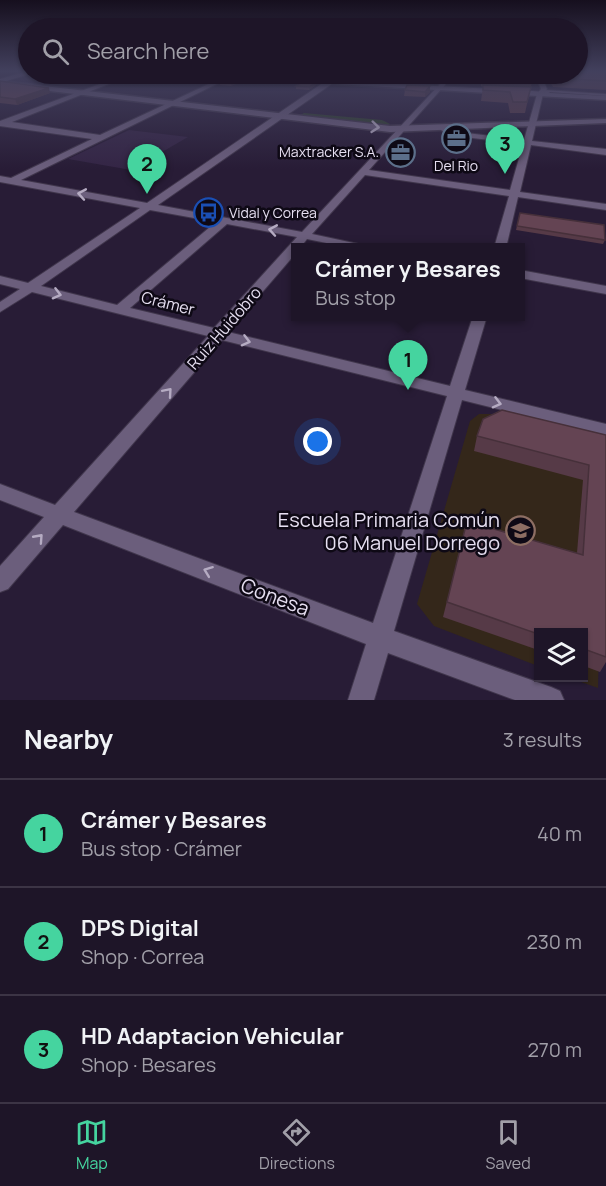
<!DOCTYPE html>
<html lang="en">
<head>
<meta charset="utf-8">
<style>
	:root { --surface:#1e1528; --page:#2b2234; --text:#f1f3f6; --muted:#a19fa8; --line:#3c3445; --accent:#45d49f }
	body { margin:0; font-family:Manrope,sans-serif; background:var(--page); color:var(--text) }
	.controls { position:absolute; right:18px; bottom:18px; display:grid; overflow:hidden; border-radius:0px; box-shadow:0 2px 4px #0004 }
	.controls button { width:54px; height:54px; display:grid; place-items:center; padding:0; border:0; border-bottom:2px solid var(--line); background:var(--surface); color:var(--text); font:30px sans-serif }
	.you { position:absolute; left:318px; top:442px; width:21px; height:21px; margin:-15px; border:4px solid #fff; border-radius:50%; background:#1a73e8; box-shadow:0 0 0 9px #1a73e833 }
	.badge { display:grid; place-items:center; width:39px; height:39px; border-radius:50%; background:var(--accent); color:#111; font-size:20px; font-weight:700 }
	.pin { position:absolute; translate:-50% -50px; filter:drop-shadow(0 2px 3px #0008) }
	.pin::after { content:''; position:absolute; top:32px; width:21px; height:18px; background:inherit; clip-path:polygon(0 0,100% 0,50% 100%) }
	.popup { position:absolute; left:291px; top:243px; width:234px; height:78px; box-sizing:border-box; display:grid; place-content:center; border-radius:0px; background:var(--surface); filter:drop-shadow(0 2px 4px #0005); font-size:20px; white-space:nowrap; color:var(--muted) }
	.popup b { font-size:22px; color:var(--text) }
	.popup::after { content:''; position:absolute; left:50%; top:100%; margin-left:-12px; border:12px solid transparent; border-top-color:var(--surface) }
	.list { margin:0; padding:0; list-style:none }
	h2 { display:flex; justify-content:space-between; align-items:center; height:78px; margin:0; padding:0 24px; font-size:26px }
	h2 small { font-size:20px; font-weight:400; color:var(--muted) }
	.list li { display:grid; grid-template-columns:39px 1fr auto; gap:18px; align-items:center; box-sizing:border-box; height:108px; padding:0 24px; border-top:2px solid var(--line) }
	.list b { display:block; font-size:22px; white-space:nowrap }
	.list p { margin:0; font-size:20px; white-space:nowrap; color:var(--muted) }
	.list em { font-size:20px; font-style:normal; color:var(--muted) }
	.icon { flex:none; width:33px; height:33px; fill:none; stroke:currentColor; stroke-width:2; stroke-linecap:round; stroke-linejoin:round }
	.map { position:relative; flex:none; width:606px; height:700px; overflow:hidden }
	.search { position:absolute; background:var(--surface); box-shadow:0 2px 4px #0004; left:18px; right:18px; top:18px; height:66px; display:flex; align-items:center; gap:15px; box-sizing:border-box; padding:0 21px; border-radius:33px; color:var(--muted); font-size:22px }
	.sheet { height:402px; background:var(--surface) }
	nav { display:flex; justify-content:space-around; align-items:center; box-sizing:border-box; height:84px; border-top:2px solid var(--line); background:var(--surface); font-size:16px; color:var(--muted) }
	nav a { display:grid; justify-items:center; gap:3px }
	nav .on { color:var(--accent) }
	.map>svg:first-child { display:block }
</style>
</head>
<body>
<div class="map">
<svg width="606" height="700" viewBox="0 0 606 700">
	<rect width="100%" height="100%" fill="#281c36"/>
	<path fill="#342545" d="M129,130L188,137L131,170L68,159Z"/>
	<path fill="#34271a" d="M479,414H490L604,442L598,688L570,678H584V632H538V666L434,626L417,604L470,421Z"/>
	<path fill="#303f2e" d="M304,113L382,120L390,124L386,126L299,116Z"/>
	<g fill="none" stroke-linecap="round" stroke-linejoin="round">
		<defs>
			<g id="service">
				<path d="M188,74H198L493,89L491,90Z"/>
				<path d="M520,90L544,92L545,90L606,94V96L549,92L550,93L548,94L521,92Z"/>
			</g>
			<g id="minor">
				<path d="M28,71L29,74L0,83V79Z"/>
				<path d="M127,74H134L12,122L100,135L230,74H237L21,180L147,203L336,74H342L336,81L158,205L302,232L440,84L442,74H448L445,85L369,170L510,190L523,144L448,135L437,127L441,125L450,131L524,140L537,94L541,89L535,74H541L547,89L543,94L532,141L606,149V155L531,145L520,192L606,204V210L518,197L506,248H494L509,196L365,175L312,234L377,248H351L307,239L300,248H296V253L228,332L450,386L473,316H487L465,390L606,424V436L462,400L394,631L551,687L560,691L564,700H515L388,653L374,700H348L366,644L63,525L8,589L0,592V566L44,517L0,500V484L55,505L208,336L32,292L0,312V302L20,289L0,284V276L28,283L140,208L0,182V176L11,178L92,139L0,126V121ZM150,210L216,222L117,305L41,286ZM227,224L297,237L214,328L130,308ZM222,340L447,396L373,623L74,512Z"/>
				<path d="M520,270L606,286V294L520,278Z"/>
			</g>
			<path id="tertiary" d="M0,81L390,126L606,119V123L390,132L0,85Z"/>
			<path id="secondary" d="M164,74H195L606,96V100Z"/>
		</defs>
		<use href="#service" stroke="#40364c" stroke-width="2"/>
		<use href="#minor" stroke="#40364c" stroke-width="2"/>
		<use href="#tertiary" stroke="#40364c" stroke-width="3"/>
		<use href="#secondary" stroke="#40364c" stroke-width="3"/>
		<use href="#service" fill="#6b5e7c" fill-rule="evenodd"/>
		<use href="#minor" fill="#6b5e7c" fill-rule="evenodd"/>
		<use href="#tertiary" fill="#6b5e7c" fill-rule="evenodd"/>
		<use href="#secondary" fill="#6b5e7c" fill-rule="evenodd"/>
	</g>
	<g fill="#563a47">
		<path d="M606,71V90L553,87L546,74H578Z"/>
		<path d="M169,74H213L214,79L205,83L170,80Z"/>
		<path d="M313,74H333L326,78H313Z"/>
		<path d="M412,74H436L433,84L411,83Z"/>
		<path d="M481,74H494L495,75L533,77L525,113H510L508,103L481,101L483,87L481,86Z"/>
		<path d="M241,78V81L231,86L220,85V82Z"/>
		<path d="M0,81L50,93L17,105L0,103Z"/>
		<path d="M316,82V85L309,90L296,89V86Z"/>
		<path d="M430,86V92L425,97L404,96L405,90Z"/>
		<path d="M520,213L605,240L603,244L516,230Z"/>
		<path d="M606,435V662L600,672L584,666V633H538V650L443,617L467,521L577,553L583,480L474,451L477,436Z"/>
	</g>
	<g fill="#46303a">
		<path d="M208,74H213L214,79L205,83L204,75Z"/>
		<path d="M326,74H333L326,78Z"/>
		<path d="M241,78V81L231,86V83Z"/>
		<path d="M316,82V85L309,90V87Z"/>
		<path d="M430,86V92L425,97V92Z"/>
		<path d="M49,88L50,93L17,105L15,99Z"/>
	</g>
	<g fill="#644453" stroke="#46303a" stroke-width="1.5">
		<path d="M578,71H606V81L555,78L553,74H578Z"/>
		<path d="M186,74H208L204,75Z"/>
		<path d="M482,74H494L495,75L533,77L532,82L482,80Z"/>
		<path d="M229,77L241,78L231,83L220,82Z"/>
		<path d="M0,81L49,88L15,99L0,97Z"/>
		<path d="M302,82H316L309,87L296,86Z"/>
		<path d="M407,85L430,86L425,92L405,90Z"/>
		<path d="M483,85L531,87L527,102H513L510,92L483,90Z"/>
		<path d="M520,213L604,225L605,240L517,226Z"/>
		<path d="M502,410L606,435V657L584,649V633H538V634L447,602L467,521L583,555L589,465L477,436L483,419Z"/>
	</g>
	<defs><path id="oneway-chevron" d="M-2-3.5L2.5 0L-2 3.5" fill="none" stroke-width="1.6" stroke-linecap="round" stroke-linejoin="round" transform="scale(1.5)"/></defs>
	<g stroke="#b5abc2">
		<use href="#oneway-chevron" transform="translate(375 127) rotate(6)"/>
		<use href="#oneway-chevron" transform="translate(82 194) rotate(-170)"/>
		<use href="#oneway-chevron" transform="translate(273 230) rotate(-170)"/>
		<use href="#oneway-chevron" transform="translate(57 294) rotate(14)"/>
		<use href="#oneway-chevron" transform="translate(246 341) rotate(14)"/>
		<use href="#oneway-chevron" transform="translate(168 392) rotate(-49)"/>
		<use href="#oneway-chevron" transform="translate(497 403) rotate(14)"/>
		<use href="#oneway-chevron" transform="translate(39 538) rotate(-48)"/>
		<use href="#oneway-chevron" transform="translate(208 571) rotate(-159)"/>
	</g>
	<linearGradient id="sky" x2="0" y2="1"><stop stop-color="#160f1e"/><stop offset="0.42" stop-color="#42405d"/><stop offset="1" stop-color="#42405d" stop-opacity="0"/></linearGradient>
	<rect width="606" height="169" fill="url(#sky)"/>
	<defs>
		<symbol id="office-ring" viewBox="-11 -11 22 22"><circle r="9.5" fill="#0e0915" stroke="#5c6f8a" stroke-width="1.5"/><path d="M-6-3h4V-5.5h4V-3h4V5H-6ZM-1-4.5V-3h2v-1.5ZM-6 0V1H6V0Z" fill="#5c6f8a"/></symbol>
		<symbol id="bus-ring" viewBox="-11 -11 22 22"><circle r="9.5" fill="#0e0915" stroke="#1a4fb4" stroke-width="1.5"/><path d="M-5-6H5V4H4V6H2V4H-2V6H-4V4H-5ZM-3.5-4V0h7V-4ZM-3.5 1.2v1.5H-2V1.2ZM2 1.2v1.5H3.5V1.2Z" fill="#1a4fb4"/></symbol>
		<symbol id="school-ring" viewBox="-11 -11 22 22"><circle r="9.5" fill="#0e0915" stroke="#8d6e63" stroke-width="1.5"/><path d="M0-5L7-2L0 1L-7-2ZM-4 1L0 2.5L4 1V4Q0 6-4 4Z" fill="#8d6e63"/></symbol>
	</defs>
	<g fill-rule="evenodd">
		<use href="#office-ring" x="440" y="122" width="33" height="33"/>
		<use href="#office-ring" x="384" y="136" width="33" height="33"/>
		<use href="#bus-ring" x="192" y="196" width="33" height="33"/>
		<use href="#school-ring" x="504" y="514" width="33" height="33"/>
	</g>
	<g text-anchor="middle" stroke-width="5" stroke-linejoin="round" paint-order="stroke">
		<g font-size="14" fill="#e6dff1" stroke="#0e0915" text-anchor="end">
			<text x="379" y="157">Maxtracker S.A.</text>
			<text x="456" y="171" text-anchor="middle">Del Rio</text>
			<text x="229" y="218" text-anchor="start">Vidal y Correa</text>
		</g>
		<g font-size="16" fill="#e6dff1" stroke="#0e0915">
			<text transform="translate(168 303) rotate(14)" y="6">Crámer</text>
			<text transform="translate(224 328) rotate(-49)" y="6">Ruiz Huidobro</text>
		</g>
		<g font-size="20" fill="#e6dff1" stroke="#0e0915" text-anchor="end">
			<text x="500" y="527">Escuela Primaria Común<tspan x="500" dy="23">06 Manuel Dorrego</tspan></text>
		</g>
		<g font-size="20" fill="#e6dff1" stroke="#0e0915">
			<text transform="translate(275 597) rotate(21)" y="7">Conesa</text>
		</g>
	</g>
</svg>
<div class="controls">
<button><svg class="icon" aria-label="layers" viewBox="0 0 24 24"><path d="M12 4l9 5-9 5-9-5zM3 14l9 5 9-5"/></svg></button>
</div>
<div class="you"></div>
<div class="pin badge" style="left:408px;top:390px">1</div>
<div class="popup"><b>Crámer y Besares</b>Bus stop</div>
<div class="pin badge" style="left:147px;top:194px">2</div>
<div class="pin badge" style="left:505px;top:174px">3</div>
<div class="search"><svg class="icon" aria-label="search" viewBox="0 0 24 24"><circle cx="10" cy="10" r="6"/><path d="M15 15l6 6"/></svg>Search here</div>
</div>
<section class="sheet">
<h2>Nearby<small>3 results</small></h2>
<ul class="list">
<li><span class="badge">1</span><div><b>Crámer y Besares</b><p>Bus stop · Crámer</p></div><em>40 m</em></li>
<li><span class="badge">2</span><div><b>DPS Digital</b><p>Shop · Correa</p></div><em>230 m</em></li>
<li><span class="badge">3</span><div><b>HD Adaptacion Vehicular</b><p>Shop · Besares</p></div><em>270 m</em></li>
</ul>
</section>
<nav>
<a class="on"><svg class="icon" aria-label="map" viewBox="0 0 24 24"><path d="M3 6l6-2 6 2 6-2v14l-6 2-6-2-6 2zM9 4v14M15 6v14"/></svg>Map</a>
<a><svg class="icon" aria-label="directions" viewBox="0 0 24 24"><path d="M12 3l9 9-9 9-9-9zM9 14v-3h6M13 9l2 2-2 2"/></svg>Directions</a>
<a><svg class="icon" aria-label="saved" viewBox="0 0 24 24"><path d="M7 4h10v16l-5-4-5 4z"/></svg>Saved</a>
</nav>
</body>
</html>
